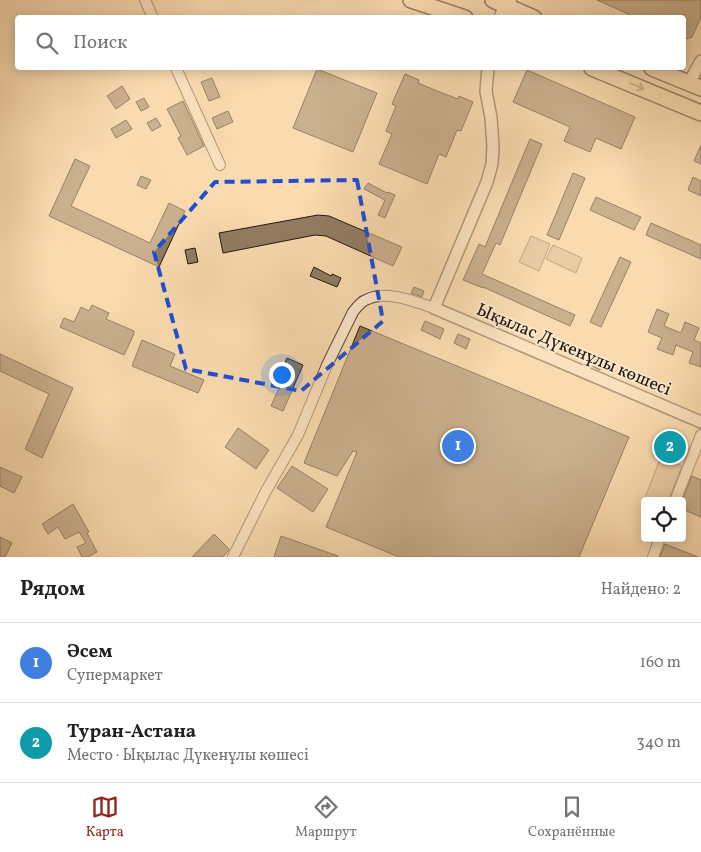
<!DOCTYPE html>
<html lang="ru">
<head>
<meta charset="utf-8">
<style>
	:root { --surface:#fff; --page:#f2f2f2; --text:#202124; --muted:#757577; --line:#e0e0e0; --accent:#8f2418 }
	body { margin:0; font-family:Vollkorn,serif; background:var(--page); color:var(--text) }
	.controls { position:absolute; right:15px; bottom:15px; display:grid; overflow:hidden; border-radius:5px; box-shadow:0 2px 12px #0003 }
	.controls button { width:45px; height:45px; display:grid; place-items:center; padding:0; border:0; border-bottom:1px solid var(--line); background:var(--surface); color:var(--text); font:25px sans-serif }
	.you { position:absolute; left:281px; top:374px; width:18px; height:18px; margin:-12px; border:4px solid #fff; border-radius:50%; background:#1a73e8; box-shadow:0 0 0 8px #1a73e833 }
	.badge { display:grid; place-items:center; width:32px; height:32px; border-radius:50%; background:var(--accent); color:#fff; font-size:16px; font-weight:700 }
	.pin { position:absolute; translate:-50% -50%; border:2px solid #fff; box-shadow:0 1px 5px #0006 }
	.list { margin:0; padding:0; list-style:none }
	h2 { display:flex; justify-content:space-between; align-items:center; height:65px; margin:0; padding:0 20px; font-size:21px }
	h2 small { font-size:16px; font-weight:400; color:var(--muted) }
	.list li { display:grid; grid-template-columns:32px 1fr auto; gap:15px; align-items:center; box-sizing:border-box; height:80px; padding:0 20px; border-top:1px solid var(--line) }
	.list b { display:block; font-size:19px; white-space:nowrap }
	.list p { margin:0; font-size:16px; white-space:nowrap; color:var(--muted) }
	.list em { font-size:16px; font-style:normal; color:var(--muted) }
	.icon { flex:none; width:28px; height:28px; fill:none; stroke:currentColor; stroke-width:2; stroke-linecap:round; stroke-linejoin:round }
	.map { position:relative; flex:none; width:701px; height:557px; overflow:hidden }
	.search { position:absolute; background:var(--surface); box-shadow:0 2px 12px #0003; left:15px; right:15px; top:15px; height:55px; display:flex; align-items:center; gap:12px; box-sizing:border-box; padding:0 18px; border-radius:5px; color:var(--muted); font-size:19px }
	.sheet { height:225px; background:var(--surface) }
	nav { display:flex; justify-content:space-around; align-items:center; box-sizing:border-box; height:70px; border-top:1px solid var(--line); background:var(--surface); font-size:14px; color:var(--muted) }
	nav a { display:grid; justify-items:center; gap:2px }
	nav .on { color:var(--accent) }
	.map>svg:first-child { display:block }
</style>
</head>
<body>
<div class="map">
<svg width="701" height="557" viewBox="0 0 701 557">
	<rect width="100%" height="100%" fill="#fadbb0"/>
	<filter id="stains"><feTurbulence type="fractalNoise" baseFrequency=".004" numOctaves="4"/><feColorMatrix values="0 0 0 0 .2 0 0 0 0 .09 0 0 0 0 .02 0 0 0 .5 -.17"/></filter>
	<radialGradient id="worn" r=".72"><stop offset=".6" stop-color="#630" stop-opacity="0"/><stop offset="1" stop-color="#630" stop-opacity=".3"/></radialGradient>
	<g fill="#d5ba94" stroke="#7b6851">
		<path d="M531,236L550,244L539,271L519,262Z"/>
		<path d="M553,245L582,258L576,273L546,259Z"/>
		<path d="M661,457L682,466L668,501H645L644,500Z"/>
	</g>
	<g fill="#927c62" stroke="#21160e">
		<path d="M597,0H701V17L692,37L686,39L684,38V18H637Z"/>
		<path d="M317,69L377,93L353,152L293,128Z"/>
		<path d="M527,70L635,117L621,149L596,138L590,152L564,141L570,127L513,102Z"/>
		<path d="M405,74L419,80L418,83L442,93L458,99L459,96L473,102L461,131L457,130L446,157L439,154L427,184L379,164L392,134L386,131L396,106L392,104Z"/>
		<path d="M212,78L220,97L209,101L201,82Z"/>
		<path d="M122,86L130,99L116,109L107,96Z"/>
		<path d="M144,98L149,107L141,111L136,102Z"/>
		<path d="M183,101L204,146L187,155L178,138L181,136L167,109Z"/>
		<path d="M228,111L233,122L217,129L212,118Z"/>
		<path d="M156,118L161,126L152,131L147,123Z"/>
		<path d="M126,120L132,129L116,138L111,129Z"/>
		<path d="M530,139L542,144L500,245L496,243L482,274L575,315L570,326L483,287V288L463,280L479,244L485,247Z"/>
		<path d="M701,145V164L694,161Z"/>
		<path d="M75,159L90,166L71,206L150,243L169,203L185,211L159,267L49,216Z"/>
		<path d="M573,173L585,178L559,240L547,235Z"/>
		<path d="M141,176L151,180L146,189L137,185Z"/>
		<path d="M693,177L701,181V196L688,190Z"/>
		<path d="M368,183L387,193L388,192L395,195L385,218L378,215L385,200L364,189Z"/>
		<path d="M596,197L641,217L634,230L590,210Z"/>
		<path d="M318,215L329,216L402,247L393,266L326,236L315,235L223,253L219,233Z"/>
		<path d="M651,223L701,245V259L646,235Z"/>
		<path d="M195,248L198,262L188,264L185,250Z"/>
		<path d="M620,257L631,262L601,327L590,322Z"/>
		<path d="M314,267L331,276L332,274L341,278L337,287L310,276Z"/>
		<path d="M414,287L424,291L422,297L411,293Z"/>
		<path d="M92,305L109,313L106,319L134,331V334L124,355L60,327L64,318L74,322L81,307L89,311Z"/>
		<path d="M657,309L669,314L664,326L681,333L685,322L699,328L694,340L701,343V367L689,363L693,352L676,345L673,355L657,349L662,338L648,332Z"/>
		<path d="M425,321L444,329L440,339L421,330Z"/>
		<path d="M360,326L629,437L579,557H399L326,527L357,452L353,451L337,476L304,463Z"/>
		<path d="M458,334L470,339L466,349L454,343Z"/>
		<path d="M142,340L175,354L170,366L204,380L198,393L132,366Z"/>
		<path d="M0,354L73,388L42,458L25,449L49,394L0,371Z"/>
		<path d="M287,358L303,365L283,411L271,406L283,379L279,378Z"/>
		<path d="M596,358L605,362L600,370L592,366Z"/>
		<path d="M238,428L269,450L256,469L225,447Z"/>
		<path d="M656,436L688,448L684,457L653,446Z"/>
		<path d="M292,466L328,489L313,512L277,488Z"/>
		<path d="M0,467L22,477L14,493L0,486Z"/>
		<path d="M692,476L701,480V517L682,509V501Z"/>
		<path d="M73,504L89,532L87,533L97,552L88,557H82L77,547L86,543L79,532L65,539L58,527L48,534L42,524Z"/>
		<path d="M214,534L229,549L228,551L223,557H192Z"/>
		<path d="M281,536L338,556V557H274Z"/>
		<path d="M0,537L12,543L5,557H0Z"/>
		<path d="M665,544L698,557H660Z"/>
	</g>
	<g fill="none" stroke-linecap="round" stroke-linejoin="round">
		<defs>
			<g id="minor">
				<path d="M145,0L153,18"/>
				<path d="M176,68L220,165"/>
				<path d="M675,501L701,435"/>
				<path d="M233,557L266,491L298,435L327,365L353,312C357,307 361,301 368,299C386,290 416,302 434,308"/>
				<path d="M653,557L660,538"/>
			</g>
			<g id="tertiary">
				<path d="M488,68L486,91L491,118L493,146L492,164L487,182L434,308L701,422"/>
				<path d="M689,83L701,61"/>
			</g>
			<path id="secondary" d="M501,18L509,0"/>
			<g id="primary">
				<path d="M411,0L465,18"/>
				<path d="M493,0L534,18"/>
				<path d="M592,68L701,113"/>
				<path d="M652,68L701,88"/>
			</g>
		</defs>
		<use href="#minor" stroke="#574736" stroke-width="12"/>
		<use href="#tertiary" stroke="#574736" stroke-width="14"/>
		<use href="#secondary" stroke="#21160e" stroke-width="16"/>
		<use href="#primary" stroke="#21160e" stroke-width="18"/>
		<use href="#minor" stroke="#fce8cc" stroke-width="10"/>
		<use href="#tertiary" stroke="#fce8cc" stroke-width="11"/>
		<use href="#secondary" stroke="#fce8cc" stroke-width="14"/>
		<use href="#primary" stroke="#fadbb0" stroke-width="15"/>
	</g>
	<defs><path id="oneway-shaft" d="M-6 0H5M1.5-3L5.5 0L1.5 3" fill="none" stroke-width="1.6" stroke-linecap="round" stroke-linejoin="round" transform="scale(1.25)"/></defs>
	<use stroke="#988267" href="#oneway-shaft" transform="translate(637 86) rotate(23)"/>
	<path d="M0 0H701V557H0ZM357,180L383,321L301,391L186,369L154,252L215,182Z" fill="#fadbb0" fill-opacity=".55" fill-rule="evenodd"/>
	<path fill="none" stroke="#1d4ed8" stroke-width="4" stroke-dasharray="10 6" stroke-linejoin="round" d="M357,180L383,321L301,391L186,369L154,252L215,182Z"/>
	<g text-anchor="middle" stroke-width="4" stroke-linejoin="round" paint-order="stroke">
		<g font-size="18" fill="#21160e" stroke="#fce8cc">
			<text transform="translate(574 349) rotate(23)" y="6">Ықылас Дүкенұлы көшесі</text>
		</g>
	</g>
	<rect width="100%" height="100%" filter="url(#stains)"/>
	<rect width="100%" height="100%" fill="url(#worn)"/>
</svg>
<div class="controls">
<button><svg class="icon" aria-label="locate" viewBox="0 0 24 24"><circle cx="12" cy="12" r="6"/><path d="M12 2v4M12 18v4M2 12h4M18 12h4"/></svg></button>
</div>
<div class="you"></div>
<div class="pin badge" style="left:458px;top:446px;background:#3f7fe0">1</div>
<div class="pin badge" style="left:670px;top:447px;background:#0f9aa8">2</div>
<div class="search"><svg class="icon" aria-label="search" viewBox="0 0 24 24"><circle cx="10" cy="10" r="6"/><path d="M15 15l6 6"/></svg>Поиск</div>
</div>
<section class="sheet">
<h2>Рядом<small>Найдено: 2</small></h2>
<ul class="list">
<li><span class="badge" style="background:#3f7fe0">1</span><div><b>Әсем</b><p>Супермаркет</p></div><em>160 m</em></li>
<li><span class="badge" style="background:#0f9aa8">2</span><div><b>Туран-Астана</b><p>Место · Ықылас Дүкенұлы көшесі</p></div><em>340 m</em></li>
</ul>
</section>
<nav>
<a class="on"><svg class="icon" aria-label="map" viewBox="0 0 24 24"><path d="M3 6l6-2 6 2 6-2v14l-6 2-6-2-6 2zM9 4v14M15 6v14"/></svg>Карта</a>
<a><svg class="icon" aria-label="directions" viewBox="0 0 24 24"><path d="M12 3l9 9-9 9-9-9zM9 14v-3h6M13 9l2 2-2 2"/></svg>Маршрут</a>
<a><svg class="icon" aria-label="saved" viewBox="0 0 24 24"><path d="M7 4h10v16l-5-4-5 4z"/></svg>Сохранённые</a>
</nav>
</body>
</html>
